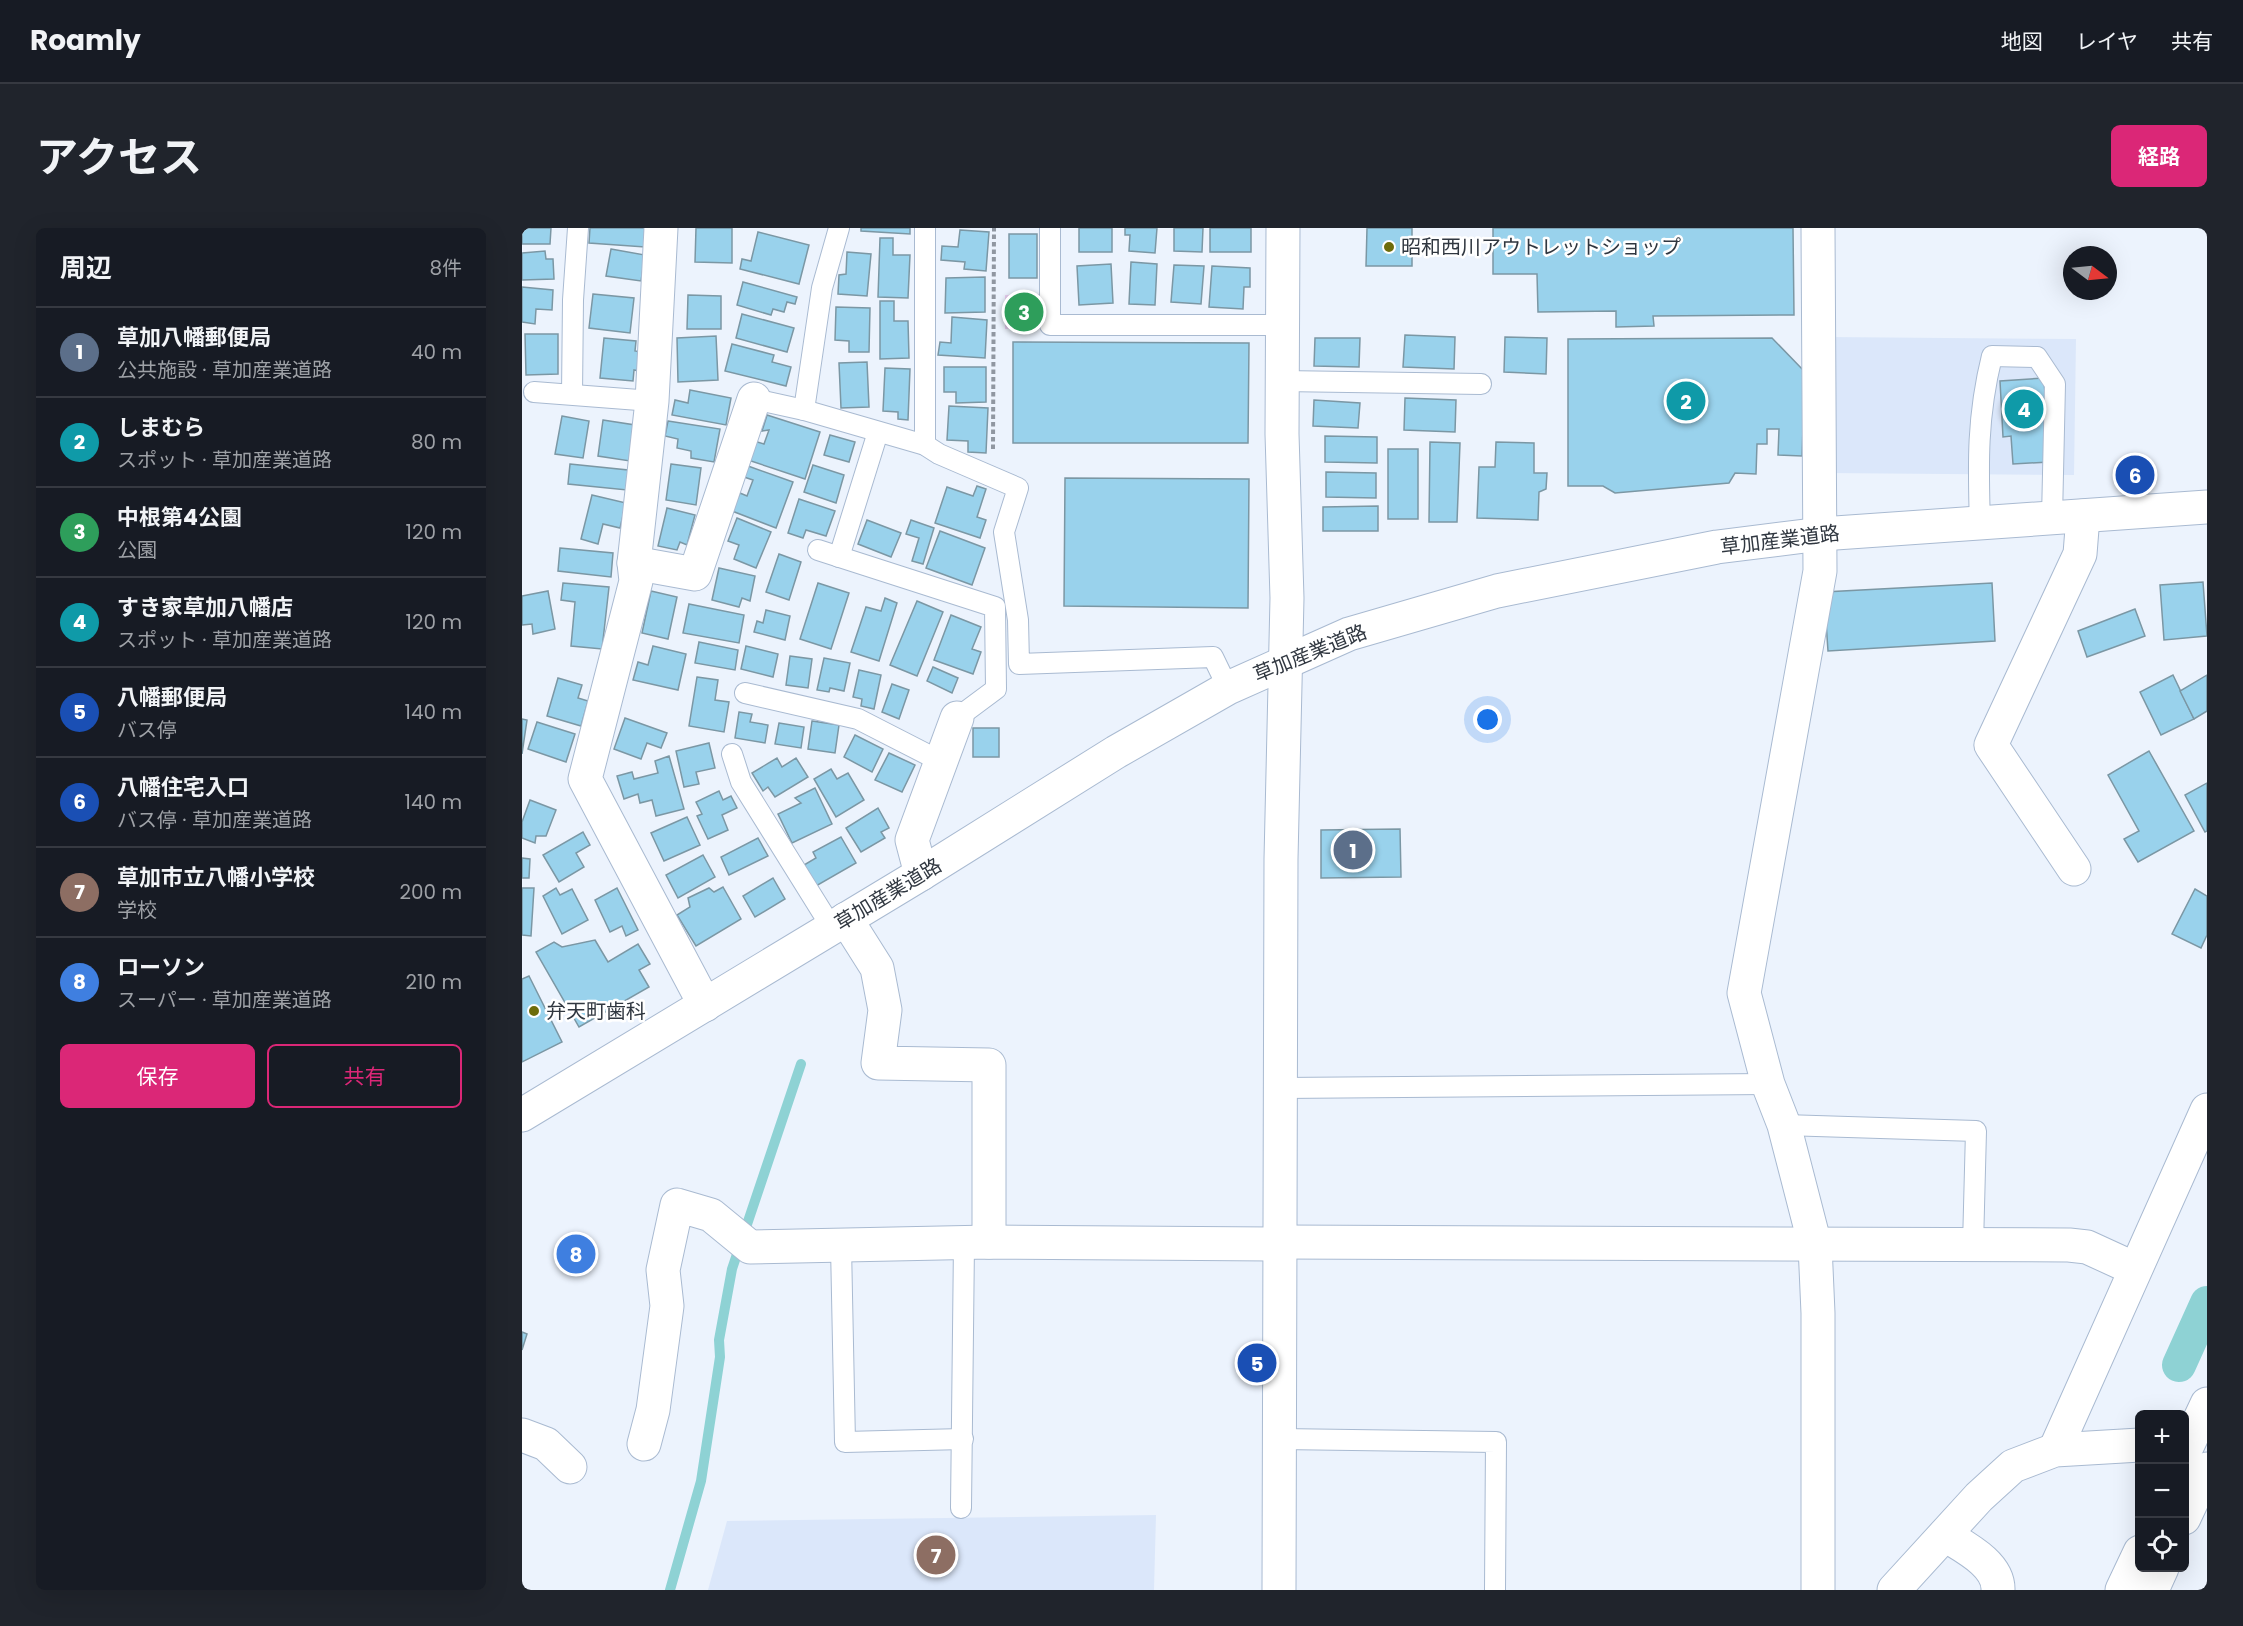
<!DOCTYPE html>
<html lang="ja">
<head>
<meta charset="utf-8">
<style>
	:root { --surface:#171b24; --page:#20242c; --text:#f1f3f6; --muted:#9ea1a6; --line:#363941; --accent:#db2777 }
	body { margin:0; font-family:Poppins,"Noto Sans JP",sans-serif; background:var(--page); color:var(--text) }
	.controls { position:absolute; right:18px; bottom:18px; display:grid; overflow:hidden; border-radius:9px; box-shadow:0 6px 24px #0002 }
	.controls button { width:54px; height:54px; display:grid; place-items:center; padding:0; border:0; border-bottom:2px solid var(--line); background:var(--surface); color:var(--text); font:30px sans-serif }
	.compass { position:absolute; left:1541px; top:18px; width:54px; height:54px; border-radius:50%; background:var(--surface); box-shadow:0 6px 24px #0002; rotate:106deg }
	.you { position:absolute; left:966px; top:492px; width:21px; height:21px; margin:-15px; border:4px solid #fff; border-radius:50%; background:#1a73e8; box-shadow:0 0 0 9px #1a73e833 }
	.badge { display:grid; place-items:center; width:39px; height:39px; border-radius:50%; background:var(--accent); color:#fff; font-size:20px; font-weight:700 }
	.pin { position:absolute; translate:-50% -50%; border:3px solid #fff; box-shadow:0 2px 6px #0006 }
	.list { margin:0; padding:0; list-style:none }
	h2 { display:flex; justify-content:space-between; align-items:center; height:78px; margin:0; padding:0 24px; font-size:26px }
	h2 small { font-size:20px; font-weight:400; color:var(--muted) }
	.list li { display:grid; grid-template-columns:39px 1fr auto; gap:18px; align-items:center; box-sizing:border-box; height:90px; padding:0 24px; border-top:2px solid var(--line) }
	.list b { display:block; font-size:22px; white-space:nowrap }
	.list p { margin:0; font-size:20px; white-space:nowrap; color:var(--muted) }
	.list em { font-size:20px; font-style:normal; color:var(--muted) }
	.actions { display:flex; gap:12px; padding:18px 24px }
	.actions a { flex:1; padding:14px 0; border:2px solid var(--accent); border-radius:9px; text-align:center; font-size:21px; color:var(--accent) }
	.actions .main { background:var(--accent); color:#fff }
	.icon { flex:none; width:33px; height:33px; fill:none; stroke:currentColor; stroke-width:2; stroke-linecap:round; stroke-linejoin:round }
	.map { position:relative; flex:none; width:1685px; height:1362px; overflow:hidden; border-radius:9px }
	header { display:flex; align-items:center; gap:36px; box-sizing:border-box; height:84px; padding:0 30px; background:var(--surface); border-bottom:2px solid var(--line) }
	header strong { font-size:28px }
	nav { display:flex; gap:33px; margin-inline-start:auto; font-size:21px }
	.intro { display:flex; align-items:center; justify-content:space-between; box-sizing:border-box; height:144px; padding:0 36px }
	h1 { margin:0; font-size:42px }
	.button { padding:15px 27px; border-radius:9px; background:var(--accent); color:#fff; font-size:21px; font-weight:700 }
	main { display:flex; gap:36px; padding:0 36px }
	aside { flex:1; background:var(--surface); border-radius:9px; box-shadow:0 6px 24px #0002 }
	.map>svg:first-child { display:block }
</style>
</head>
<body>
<header>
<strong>Roamly</strong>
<nav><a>地図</a><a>レイヤ</a><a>共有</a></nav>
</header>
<div class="intro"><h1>アクセス</h1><a class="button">経路</a></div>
<main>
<aside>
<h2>周辺<small>8件</small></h2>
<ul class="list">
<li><span class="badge" style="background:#5c6f8a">1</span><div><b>草加八幡郵便局</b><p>公共施設 · 草加産業道路</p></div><em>40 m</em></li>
<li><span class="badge" style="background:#0f9aa8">2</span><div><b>しまむら</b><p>スポット · 草加産業道路</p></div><em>80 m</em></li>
<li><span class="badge" style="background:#2e9e5b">3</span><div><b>中根第4公園</b><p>公園</p></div><em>120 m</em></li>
<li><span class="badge" style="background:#0f9aa8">4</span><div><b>すき家草加八幡店</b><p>スポット · 草加産業道路</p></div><em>120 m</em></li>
<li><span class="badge" style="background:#1a4fb4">5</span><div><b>八幡郵便局</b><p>バス停</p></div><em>140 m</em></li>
<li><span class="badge" style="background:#1a4fb4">6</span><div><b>八幡住宅入口</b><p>バス停 · 草加産業道路</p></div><em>140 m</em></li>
<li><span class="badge" style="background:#8d6e63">7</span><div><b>草加市立八幡小学校</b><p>学校</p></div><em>200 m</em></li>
<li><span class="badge" style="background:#3f7fe0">8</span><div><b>ローソン</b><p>スーパー · 草加産業道路</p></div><em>210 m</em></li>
</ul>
<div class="actions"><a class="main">保存</a><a>共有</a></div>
</aside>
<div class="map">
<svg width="1685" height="1362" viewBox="0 0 1685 1362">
	<rect width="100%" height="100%" fill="#ecf3fd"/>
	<g fill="#dbe7fa">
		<path d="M1306,109L1554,111L1552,247L1305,245Z"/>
		<path d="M634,1287L632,1362H186L205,1293Z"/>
	</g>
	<path fill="#e7cef1" d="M521,66V100L483,101V67Z"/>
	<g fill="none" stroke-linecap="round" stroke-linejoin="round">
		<path stroke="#8ed2d4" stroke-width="10" d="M148,1362L179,1253L198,1129L197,1112L210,1041L279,836"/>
		<path stroke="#8ed2d4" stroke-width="34" d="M1657,1137L1685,1075"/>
	</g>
	<g fill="#99d2ec" stroke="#7b97a4" stroke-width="1.5">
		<path d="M0,0H29L28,16H0Z"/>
		<path d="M68,0H125L123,19L67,15Z"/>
		<path d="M174,0H210V35L173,34Z"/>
		<path d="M339,0H388V6L339,3Z"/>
		<rect x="557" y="0" width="33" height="24"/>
		<path d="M603,0H635L633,25L607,23L608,7H603Z"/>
		<path d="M652,0H681L680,24L652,23Z"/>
		<rect x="688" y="0" width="41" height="24"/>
		<path d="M845,0H890V38H844Z"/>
		<path d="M971,0H1271L1272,87L1131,88L1132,98L1094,99V83L1016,84L1015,46H971Z"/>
		<path d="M438,2L467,4L464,43L442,41L443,34L419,32L420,18L436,19Z"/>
		<path d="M236,4L287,17L277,56L218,41L220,31L229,33Z"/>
		<rect x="487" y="6" width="28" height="44"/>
		<path d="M358,10H371V27H388L386,70L356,69Z"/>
		<path d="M89,21L123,27L119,53L84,48Z"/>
		<path d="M23,23L24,31H31L32,51L0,52V25Z"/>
		<path d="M325,24L349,26L345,68L316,66L317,47L324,46Z"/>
		<path d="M609,34L635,36L633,77L607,76Z"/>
		<path d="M589,36L591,75L557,77L555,38Z"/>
		<path d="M652,37L682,38L679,76L649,74Z"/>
		<path d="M690,38L728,40V59H722L721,81L687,79Z"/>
		<path d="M463,49V84L423,85L424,50Z"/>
		<path d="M221,54L275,69L273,76L265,74L262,84L251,81L249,87L215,77Z"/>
		<path d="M0,59L31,62L30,82L14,81L13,96L0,94Z"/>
		<path d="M71,66L112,70L108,105L67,100Z"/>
		<path d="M166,67L199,68V101H165Z"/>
		<path d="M358,73H372V93H386L387,130L358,131Z"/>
		<path d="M314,79L348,80L347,124H327V113L313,112Z"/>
		<path d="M220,86L272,100L265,124L214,110Z"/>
		<path d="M430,89L465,92L463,130L416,127L418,114L429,115Z"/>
		<path d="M3,106H36V146L4,147Z"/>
		<path d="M883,107L933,109L932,141L881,139Z"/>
		<path d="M194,108L196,152L156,154L155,110Z"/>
		<path d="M983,109L1025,110L1024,146L982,144Z"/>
		<path d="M82,110L114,113L113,123L119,124L117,143L112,142L111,153L78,150Z"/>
		<path d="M793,110H838L837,139L792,138Z"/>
		<path d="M1250,110L1283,144L1280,228L1256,227L1257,201H1245V216H1235L1234,246L1213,245L1207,255L1093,265L1081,258H1046V111Z"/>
		<path d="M491,114L727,115L726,215H491Z"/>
		<path d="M210,116L252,127L250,134L269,139L264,158L203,143Z"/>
		<path d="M345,134L347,179L319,180L317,135Z"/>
		<path d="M422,139H464V174L434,175V164H422Z"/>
		<path d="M363,140L388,141L386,192L376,191V184L361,183Z"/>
		<path d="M1522,150L1527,234L1491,236L1489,208L1481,209L1478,153Z"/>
		<path d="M168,162L209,170L204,197L150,187L153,172L166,175Z"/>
		<path d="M883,170L934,172L933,204L882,202Z"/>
		<path d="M792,172L838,175L836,200L791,198Z"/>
		<path d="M427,178L466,180L464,225L446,224V213L425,212Z"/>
		<path d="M245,187L298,204L283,251L226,232L232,213L242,216L247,202L240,203Z"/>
		<path d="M40,188L67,193L61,230L33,226Z"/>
		<path d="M81,192L113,197L108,233L76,228Z"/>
		<path d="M146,193L198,201L192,234L169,230V223L155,220L156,211L143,208Z"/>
		<path d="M308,207L333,214L327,234L302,227Z"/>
		<path d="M803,208L855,209V235L803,234Z"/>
		<path d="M908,214L938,215L935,294H907Z"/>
		<path d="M974,214L1012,215V245H1025L1024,261L1017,264L1016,292L955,290L957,239H973Z"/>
		<rect x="866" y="221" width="30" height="70"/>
		<path d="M48,236L106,242L105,262L46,256Z"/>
		<path d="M149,236L179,240L174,277L144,272Z"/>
		<path d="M291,237L322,247L314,275L282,264Z"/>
		<path d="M226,238L271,254L254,300L210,283L218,265L225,268L231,252L222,249Z"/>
		<path d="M804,244L854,245V270L804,269Z"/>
		<path d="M543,250L727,251L726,380L542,378Z"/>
		<path d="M455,258L464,261L455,289L464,292L458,310L413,295L425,259L451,268Z"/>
		<path d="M70,267L104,275L98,300L81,296L76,316L59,311Z"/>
		<path d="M277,271L313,283L304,308L284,302L281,310L266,305Z"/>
		<path d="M856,278V303H801V279Z"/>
		<path d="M145,280L173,287L165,317L158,314L155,322L136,318Z"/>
		<path d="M215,290L249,304L234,340L212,331L217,317L206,313Z"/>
		<path d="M345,292L379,305L369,329L336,316Z"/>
		<path d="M389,292L412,300L401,336L390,333L397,310L384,306Z"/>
		<path d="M418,303L463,320L450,357L404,340Z"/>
		<path d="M38,320L91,325L89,349L36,343Z"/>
		<path d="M257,326L279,334L267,372L244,364Z"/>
		<path d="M197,340L233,348L228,373L220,370L217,379L190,372Z"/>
		<path d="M1681,354L1685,408L1642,412L1638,357Z"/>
		<path d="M41,355L87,359L80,421L49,418L53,374L39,372Z"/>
		<path d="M296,355L327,365L309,421L278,411Z"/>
		<path d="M1470,355L1473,413L1306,423L1302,364Z"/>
		<path d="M26,363L33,401L11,406L10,396L0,397V368Z"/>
		<path d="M129,363L155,369L146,411L120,405Z"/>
		<path d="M363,370L375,375L357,433L329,424L344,379L359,383Z"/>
		<path d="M395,373L421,384L395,448L368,437Z"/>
		<path d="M167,376L222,387L217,415L161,405Z"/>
		<path d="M1613,381L1623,408L1565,429L1556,403Z"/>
		<path d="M244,382L268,388L263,412L232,404L235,393L241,395Z"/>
		<path d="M429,387L459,399L450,421L459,424L451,446L412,432Z"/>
		<path d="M177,414L216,422L213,442L173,435Z"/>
		<path d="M131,418L164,426L156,462L111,452L116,434L126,437Z"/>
		<path d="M224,418L256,426L251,449L219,441Z"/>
		<path d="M268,428L290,431L286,460L264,457Z"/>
		<path d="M302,430L328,435L322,463L308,460L307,464L295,462Z"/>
		<path d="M411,439L436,450L430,465L405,453Z"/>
		<path d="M337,442L359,447L352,481L339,478L340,471L331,469Z"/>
		<path d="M1651,447L1672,491L1639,507L1618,464Z"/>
		<path d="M1685,447V483L1672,491L1658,463Z"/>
		<path d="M175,449L196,452L193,472L207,474L202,504L167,498Z"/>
		<path d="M36,450L60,457L56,470L66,473L59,498L25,488Z"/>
		<path d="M370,456L387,462L377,491L360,484Z"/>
		<path d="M217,484L230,486L228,494L246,497L243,515L213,510Z"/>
		<path d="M103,490L145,505L139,520L125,515L119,531L92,521Z"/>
		<path d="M0,491L5,492L0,526Z"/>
		<path d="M290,493L317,497L313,525L286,521Z"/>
		<path d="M15,494L53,506L44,534L6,521Z"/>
		<path d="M257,495L282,499L279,520L253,516Z"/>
		<rect x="451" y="500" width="26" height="29"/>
		<path d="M333,507L361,521L350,544L322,529Z"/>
		<path d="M187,515L193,540L174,544L177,556L162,559L154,523Z"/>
		<path d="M1627,523L1672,603L1616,634L1602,611L1617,603L1586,547Z"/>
		<path d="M367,525L393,537L380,564L353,552Z"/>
		<path d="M147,528L162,581L134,588L130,572L118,575L116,566L102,571L95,548L110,544L112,551L136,545L133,533Z"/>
		<path d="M255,530L260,539L274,530L286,549L253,569L246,559L241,563L230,545Z"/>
		<path d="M309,541L315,551L326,545L342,572L314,589L292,551Z"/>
		<path d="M1685,555V603L1683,604L1663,567Z"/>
		<path d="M293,560L310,596L270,615L256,586L279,575L273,570Z"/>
		<path d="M197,563L201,572L209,568L215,580L200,587L206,602L186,611L175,588L180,586L174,574Z"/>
		<path d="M8,572L34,582L24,608H14L13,615L0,610V594Z"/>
		<path d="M356,580L367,600L359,604L363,610L339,624L324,600Z"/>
		<path d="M165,589L178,617L142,633L129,605Z"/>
		<path d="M878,601L879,649L799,650V602Z"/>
		<path d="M61,604L68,617L54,625L62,639L37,654L21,627Z"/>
		<path d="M319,609L334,635L294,658L282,637L294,630L291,624Z"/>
		<path d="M236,610L246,628L207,647L199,629Z"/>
		<path d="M181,627L193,649L156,670L144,647Z"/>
		<path d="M0,630L8,631L7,650H0Z"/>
		<path d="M251,650L263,671L233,689L221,668Z"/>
		<path d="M201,659L219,691L174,718L155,687L168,679L166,670L187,660L192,664Z"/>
		<path d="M0,660H12L9,708L0,707Z"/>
		<path d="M34,660L38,667L50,661L66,692L40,706L21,668Z"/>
		<path d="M95,660L116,702L104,708L100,698L88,704L73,672Z"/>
		<path d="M1673,661L1685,668V707L1679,720L1650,706Z"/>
		<path d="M73,712L86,734L116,716L128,736L117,742L127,759L57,799L14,724L32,714L40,719Z"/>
		<path d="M7,748L40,814L0,834V751Z"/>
		<path d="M0,1104L5,1106L0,1122Z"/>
	</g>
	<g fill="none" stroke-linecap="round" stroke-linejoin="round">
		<defs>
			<g id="service">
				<path d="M403,0V217"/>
				<path d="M528,0V97H761"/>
				<path d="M760,153L959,156"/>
				<path d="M12,164L130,173"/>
				<path d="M50,166L51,72L56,0"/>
				<path d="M232,171L282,182L403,217L417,226L496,260L482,304L496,392L497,436L691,429L706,460"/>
				<path d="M282,182L300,60L317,0"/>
				<path d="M1458,297C1456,236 1455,188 1470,128L1515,129L1533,156L1530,290"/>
				<path d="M296,322L473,379L474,461L435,490"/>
				<path d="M317,329L356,204"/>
				<path d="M223,465L336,491L418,533"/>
				<path d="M210,526L219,554L310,700"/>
				<path d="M760,860L1246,856"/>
				<path d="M1262,897L1454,903L1451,1017"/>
				<path d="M319,1018L323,1214L441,1211"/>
				<path d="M758,1211L974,1214L973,1362"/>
				<path d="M439,1280L442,1015"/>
			</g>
			<g id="minor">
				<path d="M139,0L130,173L112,335L114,353L63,551L183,777"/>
				<path d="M112,335L173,346L232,171"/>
				<path d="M1552,641L1469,517L1558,326L1561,288"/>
				<path d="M399,646L390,612L435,490"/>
				<path d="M324,691L355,740L363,782L356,835L467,837V1014"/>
				<path d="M759,1014L1547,1017L1565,1019L1613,1041"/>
				<path d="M0,1207L24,1216L48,1239"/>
				<path d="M122,1216L131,1182L145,1078L141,1042L155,977L189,987L228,1019L467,1014L759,1016"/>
				<path d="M1533,1222L1685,882"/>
				<path d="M1423,1307C1442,1319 1477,1336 1476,1362"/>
				<path d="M757,1362L759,631L765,370L760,206L761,0"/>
				<path d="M1296,1362V1085L1293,1017L1262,897L1246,856L1222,765L1298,343L1296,0"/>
				<path d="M1372,1362L1457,1269L1491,1238L1533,1222L1618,1217"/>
			</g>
			<path id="secondary" d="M0,887L399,646L594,524L706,460L827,406L975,363L1195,319L1299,306L1685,279"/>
			<g id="trunk">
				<path d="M1662,1225L1685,1176"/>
				<path d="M1600,1362L1618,1324"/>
			</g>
			<g id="motorway">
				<path d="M1662,1290L1685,1241"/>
				<path d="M1630,1362L1640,1340"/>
			</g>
		</defs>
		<use href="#service" stroke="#a9bad1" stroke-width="22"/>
		<use href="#minor" stroke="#a9bad1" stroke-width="35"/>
		<use href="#secondary" stroke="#a9bad1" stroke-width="35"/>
		<use href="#trunk" stroke="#a9bad1" stroke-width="35"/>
		<use href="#motorway" stroke="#a9bad1" stroke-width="35"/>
		<path stroke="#9097a1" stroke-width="4" stroke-dasharray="4.5 3" stroke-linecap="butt" d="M471,221L472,0"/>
		<use href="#service" stroke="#fff" stroke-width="20"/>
		<use href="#minor" stroke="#fff" stroke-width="33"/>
		<use href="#secondary" stroke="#fff" stroke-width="33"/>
		<use href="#trunk" stroke="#fff" stroke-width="33"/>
		<use href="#motorway" stroke="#fff" stroke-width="33"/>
	</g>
	<g fill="#6d6c0b" stroke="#fff" stroke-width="2">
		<circle cx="867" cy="19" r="6"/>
		<circle cx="12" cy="783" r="6"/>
	</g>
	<g text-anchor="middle" stroke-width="5" stroke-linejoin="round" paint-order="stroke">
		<g font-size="20" fill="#303740" stroke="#fff" text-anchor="start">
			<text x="879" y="26">昭和西川アウトレットショップ</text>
			<text x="24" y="790">弁天町歯科</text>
		</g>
		<g font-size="20" fill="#303740" stroke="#fff">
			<text transform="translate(1258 312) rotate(-7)" y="7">草加産業道路</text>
			<text transform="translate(788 425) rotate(-22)" y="7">草加産業道路</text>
			<text transform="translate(366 666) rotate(-31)" y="7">草加産業道路</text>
		</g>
	</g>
</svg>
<div class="controls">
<button>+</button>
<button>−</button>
<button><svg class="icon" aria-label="locate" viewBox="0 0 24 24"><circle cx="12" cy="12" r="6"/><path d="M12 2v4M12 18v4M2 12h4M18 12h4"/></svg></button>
</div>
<svg class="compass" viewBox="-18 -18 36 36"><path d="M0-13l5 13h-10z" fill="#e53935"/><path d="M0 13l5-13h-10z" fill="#9ea1a6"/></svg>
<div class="you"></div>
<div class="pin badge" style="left:831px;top:622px;background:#5c6f8a">1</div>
<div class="pin badge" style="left:1164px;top:173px;background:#0f9aa8">2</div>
<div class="pin badge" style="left:502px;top:84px;background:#2e9e5b">3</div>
<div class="pin badge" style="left:1502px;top:181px;background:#0f9aa8">4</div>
<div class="pin badge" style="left:735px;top:1135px;background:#1a4fb4">5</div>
<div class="pin badge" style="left:1613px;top:247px;background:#1a4fb4">6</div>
<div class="pin badge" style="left:414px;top:1327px;background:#8d6e63">7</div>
<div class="pin badge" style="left:54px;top:1026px;background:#3f7fe0">8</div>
</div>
</main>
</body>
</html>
